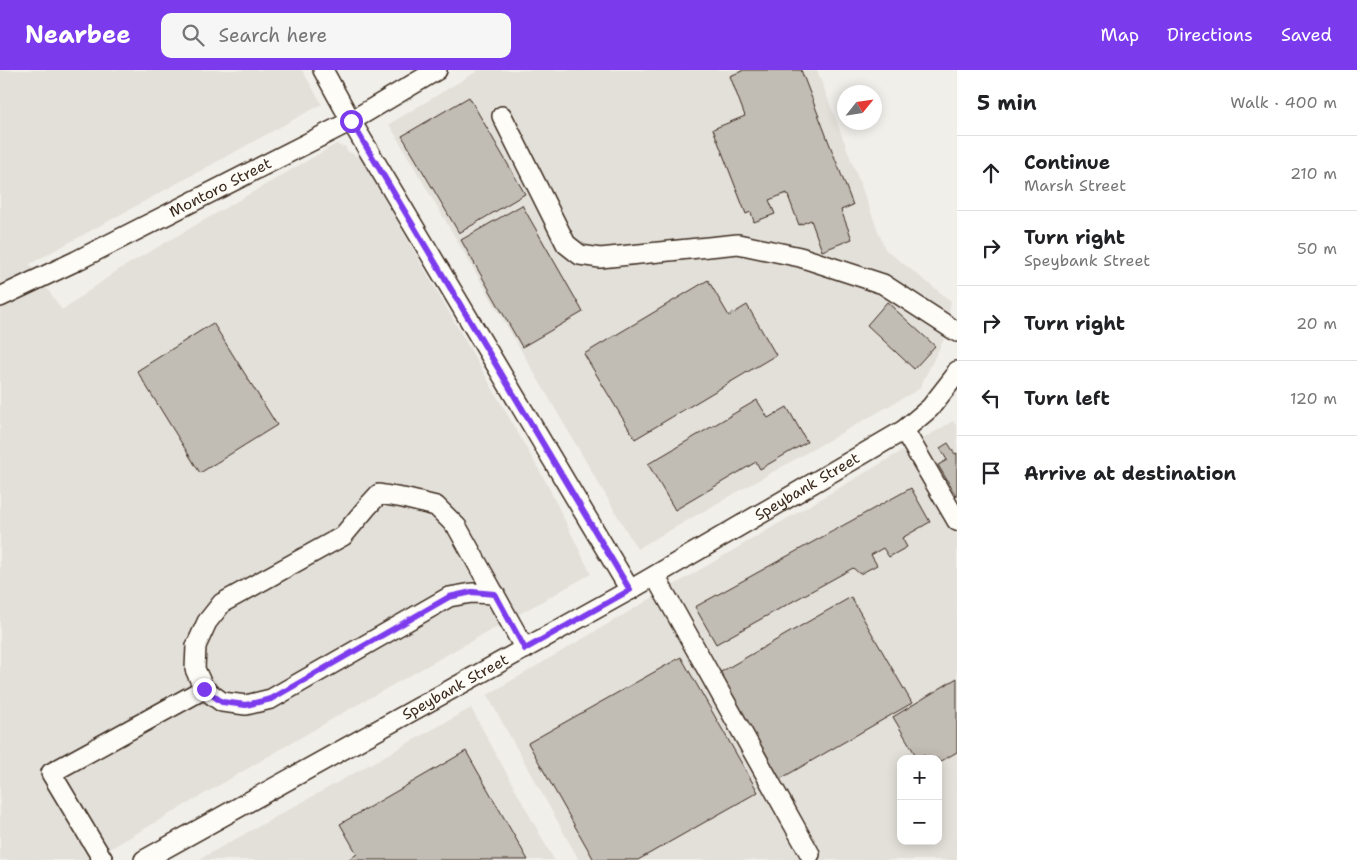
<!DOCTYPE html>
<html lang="en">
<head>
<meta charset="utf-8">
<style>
	:root { --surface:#fff; --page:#f6f6f6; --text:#202124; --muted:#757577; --line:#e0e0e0; --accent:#7c3aed }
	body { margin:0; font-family:"Shantell Sans",sans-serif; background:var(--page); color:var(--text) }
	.controls { position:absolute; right:15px; bottom:15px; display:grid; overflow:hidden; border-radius:10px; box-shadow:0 2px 12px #0003 }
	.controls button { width:45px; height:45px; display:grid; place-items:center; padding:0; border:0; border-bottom:1px solid var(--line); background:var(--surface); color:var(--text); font:25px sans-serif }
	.compass { position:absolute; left:837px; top:15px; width:45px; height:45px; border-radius:50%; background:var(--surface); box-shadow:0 2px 12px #0003; rotate:60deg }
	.stop { position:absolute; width:15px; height:15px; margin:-11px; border:4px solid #7c3aed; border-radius:50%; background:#fff }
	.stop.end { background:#7c3aed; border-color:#fff; box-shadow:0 1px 5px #0008 }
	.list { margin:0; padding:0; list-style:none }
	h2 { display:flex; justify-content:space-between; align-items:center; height:65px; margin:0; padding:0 20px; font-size:21px }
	h2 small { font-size:16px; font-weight:400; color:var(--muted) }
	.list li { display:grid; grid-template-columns:32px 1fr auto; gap:15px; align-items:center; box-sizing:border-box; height:75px; padding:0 20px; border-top:1px solid var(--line) }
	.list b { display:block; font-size:19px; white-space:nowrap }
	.list p { margin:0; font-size:16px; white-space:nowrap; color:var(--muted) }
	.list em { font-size:16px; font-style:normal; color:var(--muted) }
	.icon { flex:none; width:28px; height:28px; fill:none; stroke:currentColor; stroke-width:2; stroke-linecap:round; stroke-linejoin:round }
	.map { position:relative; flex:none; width:957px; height:790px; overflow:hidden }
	header { display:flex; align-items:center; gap:30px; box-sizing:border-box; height:70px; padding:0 25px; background:var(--accent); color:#fff }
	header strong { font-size:24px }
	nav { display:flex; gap:28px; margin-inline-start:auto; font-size:18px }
	.search { width:350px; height:45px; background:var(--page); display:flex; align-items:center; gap:12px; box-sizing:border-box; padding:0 18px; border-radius:10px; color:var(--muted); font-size:19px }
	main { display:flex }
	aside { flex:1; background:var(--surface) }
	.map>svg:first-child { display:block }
</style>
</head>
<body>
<header>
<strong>Nearbee</strong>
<div class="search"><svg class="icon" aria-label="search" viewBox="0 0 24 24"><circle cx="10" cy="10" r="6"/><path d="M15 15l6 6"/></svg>Search here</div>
<nav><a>Map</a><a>Directions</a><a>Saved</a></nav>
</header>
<main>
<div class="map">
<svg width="957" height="790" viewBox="0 0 957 790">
	<rect width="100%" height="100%" fill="#f1efea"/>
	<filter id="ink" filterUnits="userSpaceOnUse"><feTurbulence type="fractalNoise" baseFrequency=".02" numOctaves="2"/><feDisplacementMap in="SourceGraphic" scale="10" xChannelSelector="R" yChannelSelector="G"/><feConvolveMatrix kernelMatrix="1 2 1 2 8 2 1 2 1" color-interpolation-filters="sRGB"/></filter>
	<g filter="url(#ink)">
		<g fill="#e3e0da" fill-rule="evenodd">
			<path d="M0,0H302L322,34L30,194L62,240L118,200L336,74L342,77L345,76L347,81L361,88L546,412L591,504L341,644L91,790H0Z"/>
			<path d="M479,0H817L885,179L951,231L944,269L919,319L637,479L389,54Z"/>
			<path d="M953,351L957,357V790H579L487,625ZM901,689H938V771H901Z"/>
			<path d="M471,638L554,790H198Z"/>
		</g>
		<g fill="#c1bcb4" stroke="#3b2a1e">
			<path d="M742,0H801L853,135L841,140L852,169L822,181L811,150L799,155L787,123L769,130L775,144L754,152L751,142L746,144L713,59L745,46L730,6L742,1Z"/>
			<path d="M469,27L525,124L459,163L402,66Z"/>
			<path d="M522,135L583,242L522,277L461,170Z"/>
			<path d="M708,210L729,246L747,235L776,285L635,369L584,284Z"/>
			<path d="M887,232L935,276L914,299L867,255Z"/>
			<path d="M213,253L277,355L200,403L137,301Z"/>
			<path d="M757,330L768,348L787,337L807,372L760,399L756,392L675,440L648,394Z"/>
			<path d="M948,373L955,384L957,383V427L938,395L947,390L940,378Z"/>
			<path d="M911,418L930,452L902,468L907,477L889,487L883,478L871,485L877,495L860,504L853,498L716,574L695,537Z"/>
			<path d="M851,527L912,633L780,709L719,603Z"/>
			<path d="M681,587L758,722L638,790H594L528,673Z"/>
			<path d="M957,608V682L938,693V689H926L924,685L918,689L893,647Z"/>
			<path d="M466,681L528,790H347L357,784L340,754Z"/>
		</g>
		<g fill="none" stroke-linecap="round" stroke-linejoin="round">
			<defs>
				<g id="minor">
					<path d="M323,0L351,51L630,520"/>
					<path d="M502,46L566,174L580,185L600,188L738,174L800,187L883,214L957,262"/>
					<path id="s1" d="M0,227L76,191L351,51L437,0"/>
					<path d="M904,360L957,451"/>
					<path d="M655,506L810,784"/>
					<path d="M495,524L472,523L449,527L271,629L246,635L222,632L204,619L195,599L196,576L207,552L222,533L343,466L368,436L379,424L403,428L436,436L457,457L525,579"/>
					<path d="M103,790L51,703L204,619"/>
					<path id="s2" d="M144,790L630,520L904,360L930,338L955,306L957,301"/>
				</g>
			</defs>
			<use href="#minor" stroke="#3b2a1e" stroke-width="22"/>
			<use href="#minor" stroke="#fdfcf7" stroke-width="19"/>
		</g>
	</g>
	<g fill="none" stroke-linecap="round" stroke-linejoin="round" filter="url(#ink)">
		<path stroke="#7c3aed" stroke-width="6" d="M204,619L222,632L246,635L271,629L449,527L472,522L495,524L525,579L630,520L351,51"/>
	</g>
	<g text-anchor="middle" stroke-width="4" stroke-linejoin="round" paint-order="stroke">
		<g font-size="15" fill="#3b2a1e" stroke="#fdfcf7">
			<text dy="5" stroke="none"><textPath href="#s1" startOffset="246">Montoro Street</textPath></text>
			<text dy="5" stroke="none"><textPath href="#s2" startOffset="761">Speybank Street</textPath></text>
			<text dy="5" stroke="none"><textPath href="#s2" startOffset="356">Speybank Street</textPath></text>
		</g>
	</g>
</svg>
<div class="controls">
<button>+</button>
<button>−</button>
</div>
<svg class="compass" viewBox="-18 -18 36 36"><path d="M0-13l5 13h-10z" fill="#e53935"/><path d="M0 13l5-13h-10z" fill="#757577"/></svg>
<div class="stop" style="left:351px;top:51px"></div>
<div class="stop end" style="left:204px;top:619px"></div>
</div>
<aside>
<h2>5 min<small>Walk · 400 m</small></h2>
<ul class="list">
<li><svg class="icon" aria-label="ahead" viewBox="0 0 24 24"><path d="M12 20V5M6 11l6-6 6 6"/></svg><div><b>Continue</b><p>Marsh Street</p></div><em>210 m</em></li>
<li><svg class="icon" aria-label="right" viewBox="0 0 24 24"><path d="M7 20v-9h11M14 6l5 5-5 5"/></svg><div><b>Turn right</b><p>Speybank Street</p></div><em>50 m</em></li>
<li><svg class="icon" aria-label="right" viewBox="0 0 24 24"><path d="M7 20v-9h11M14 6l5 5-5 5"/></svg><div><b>Turn right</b></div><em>20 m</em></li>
<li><svg class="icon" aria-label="left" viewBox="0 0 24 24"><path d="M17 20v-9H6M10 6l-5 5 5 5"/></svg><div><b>Turn left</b></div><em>120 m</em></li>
<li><svg class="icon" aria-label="arrive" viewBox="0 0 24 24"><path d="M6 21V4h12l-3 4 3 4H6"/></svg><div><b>Arrive at destination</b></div></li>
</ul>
</aside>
</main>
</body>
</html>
